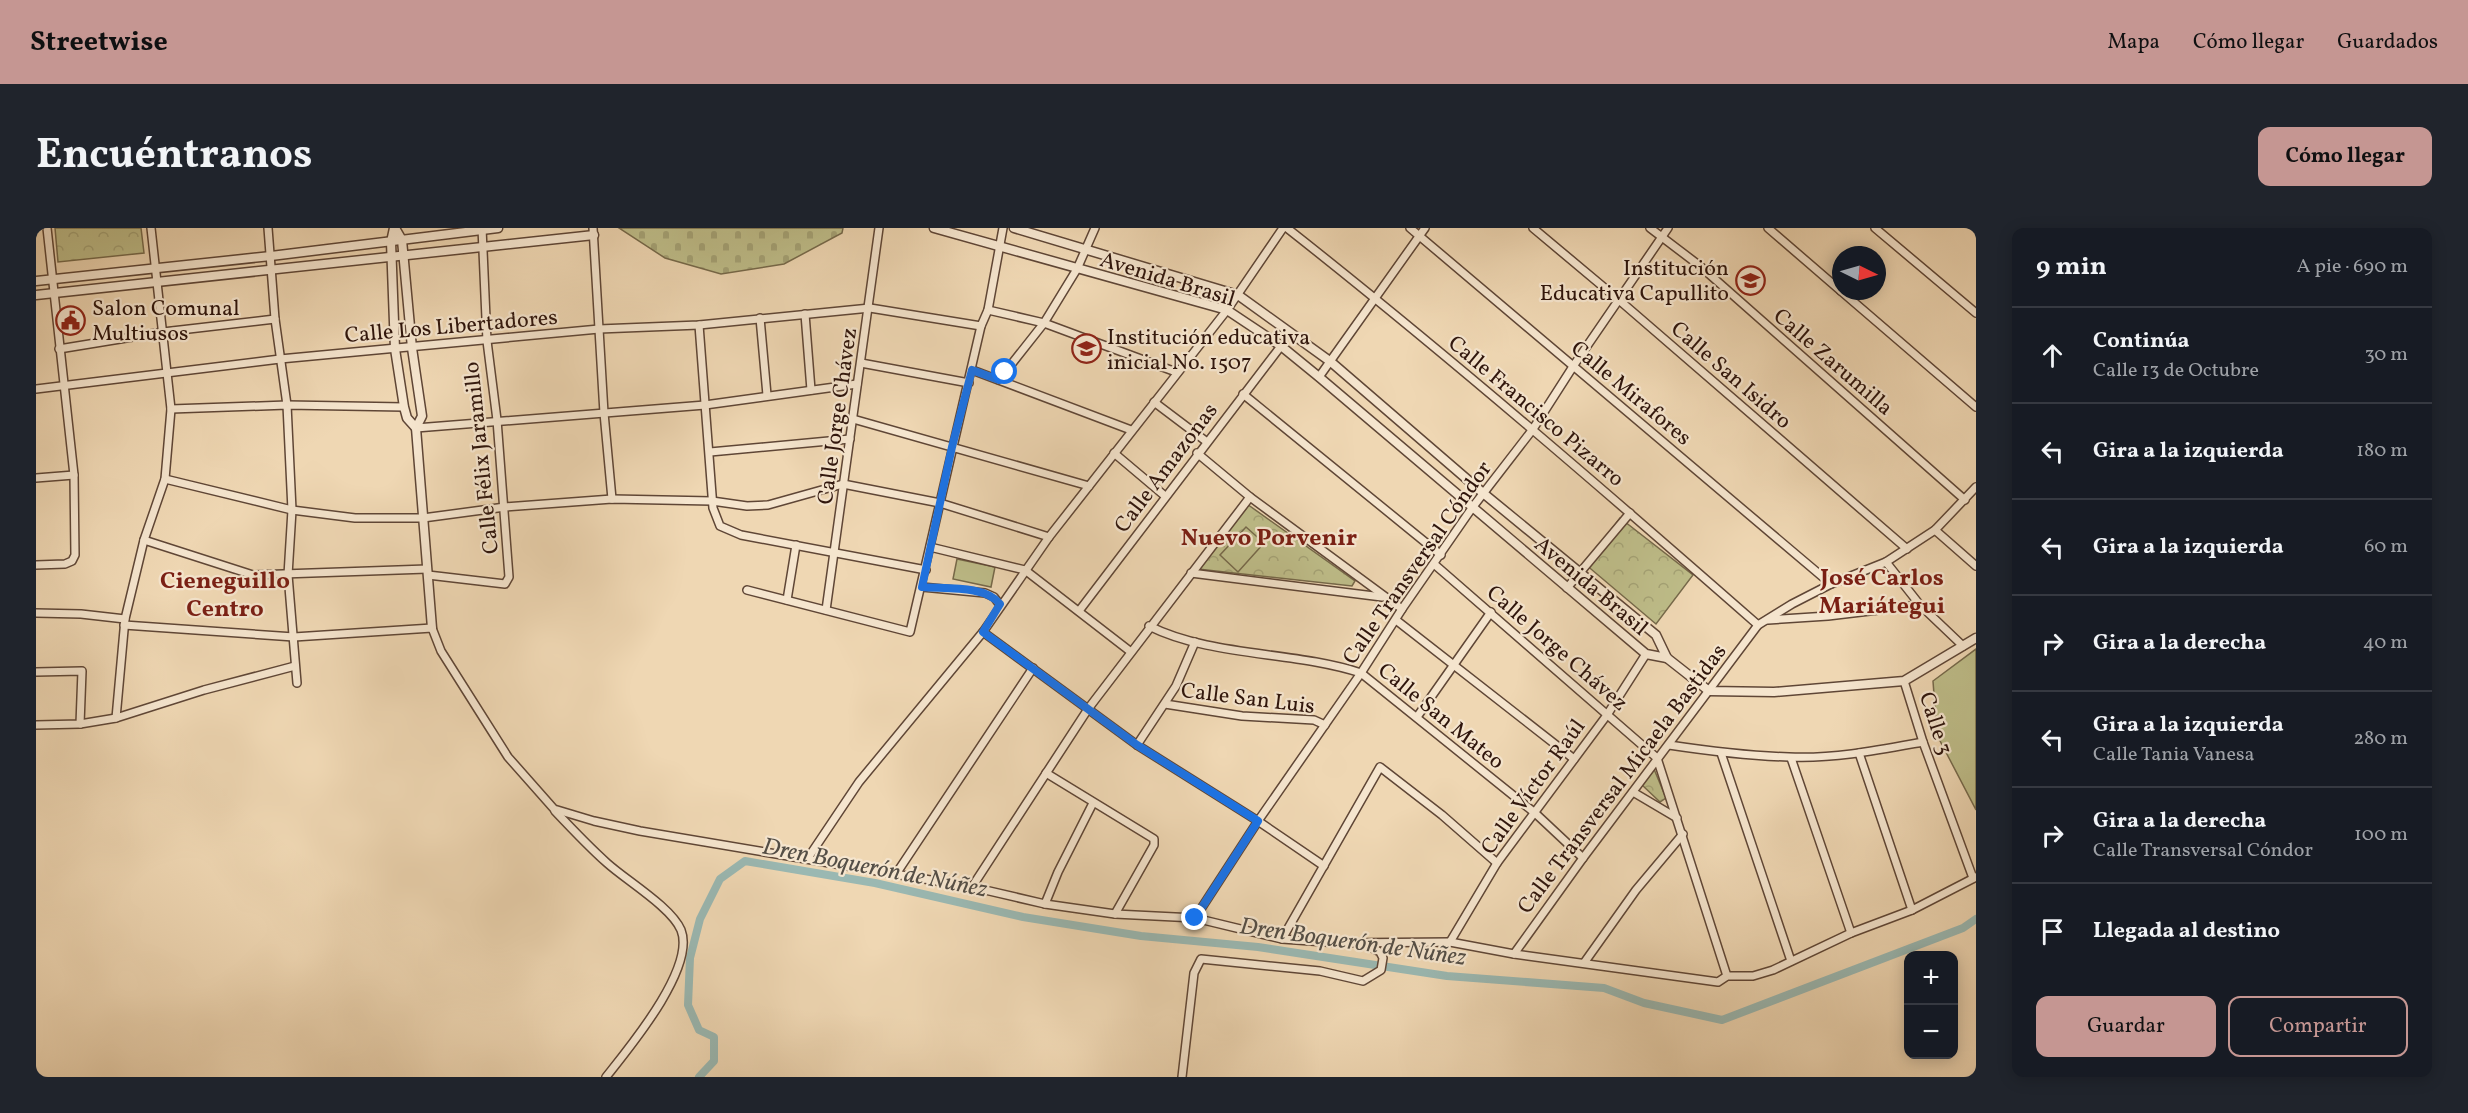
<!DOCTYPE html>
<html lang="es">
<head>
<meta charset="utf-8">
<style>
	:root { --surface:#171b24; --page:#20242c; --text:#f1f3f6; --muted:#9ea1a6; --line:#363941; --accent:#c59692 }
	body { margin:0; font-family:Vollkorn,serif; background:var(--page); color:var(--text) }
	.controls { position:absolute; right:18px; bottom:18px; display:grid; overflow:hidden; border-radius:12px; box-shadow:0 3px 15px #0003 }
	.controls button { width:54px; height:54px; display:grid; place-items:center; padding:0; border:0; border-bottom:2px solid var(--line); background:var(--surface); color:var(--text); font:30px sans-serif }
	.compass { position:absolute; left:1796px; top:18px; width:54px; height:54px; border-radius:50%; background:var(--surface); box-shadow:0 3px 15px #0003; rotate:95deg }
	.stop { position:absolute; width:18px; height:18px; margin:-14px; border:4px solid #1a73e8; border-radius:50%; background:#fff }
	.stop.end { background:#1a73e8; border-color:#fff; box-shadow:0 2px 6px #0008 }
	.list { margin:0; padding:0; list-style:none }
	h2 { display:flex; justify-content:space-between; align-items:center; height:78px; margin:0; padding:0 24px; font-size:26px }
	h2 small { font-size:20px; font-weight:400; color:var(--muted) }
	.list li { display:grid; grid-template-columns:39px 1fr auto; gap:18px; align-items:center; box-sizing:border-box; height:96px; padding:0 24px; border-top:2px solid var(--line) }
	.list b { display:block; font-size:22px; white-space:nowrap }
	.list p { margin:0; font-size:20px; white-space:nowrap; color:var(--muted) }
	.list em { font-size:20px; font-style:normal; color:var(--muted) }
	.actions { display:flex; gap:12px; padding:18px 24px }
	.actions a { flex:1; padding:14px 0; border:2px solid var(--accent); border-radius:12px; text-align:center; font-size:21px; color:var(--accent) }
	.actions .main { background:var(--accent); color:#111 }
	.icon { flex:none; width:33px; height:33px; fill:none; stroke:currentColor; stroke-width:2; stroke-linecap:round; stroke-linejoin:round }
	.map { position:relative; flex:none; width:1940px; height:849px; overflow:hidden; border-radius:12px }
	header { display:flex; align-items:center; gap:36px; box-sizing:border-box; height:84px; padding:0 30px; background:var(--accent); color:#111 }
	header strong { font-size:28px }
	nav { display:flex; gap:33px; margin-inline-start:auto; font-size:21px }
	.intro { display:flex; align-items:center; justify-content:space-between; box-sizing:border-box; height:144px; padding:0 36px }
	h1 { margin:0; font-size:42px }
	.button { padding:15px 27px; border-radius:12px; background:var(--accent); color:#111; font-size:21px; font-weight:700 }
	main { display:flex; gap:36px; padding:0 36px }
	aside { flex:1; background:var(--surface); border-radius:12px; box-shadow:0 3px 15px #0003 }
	.map>svg:first-child { display:block }
</style>
</head>
<body>
<header>
<strong>Streetwise</strong>
<nav><a>Mapa</a><a>Cómo llegar</a><a>Guardados</a></nav>
</header>
<div class="intro"><h1>Encuéntranos</h1><a class="button">Cómo llegar</a></div>
<main>
<div class="map">
<svg width="1940" height="849" viewBox="0 0 1940 849">
	<defs>
		<pattern id="cemetery-stones" width="16" height="16" patternUnits="userSpaceOnUse" patternTransform="scale(1.5)"><rect width="16" height="16" fill="#bebd89"/><path d="M2 7V4a2 2 0 0 1 4 0v3zM10 15v-3a2 2 0 0 1 4 0v3z" fill="#a4a275"/></pattern>
		<pattern id="park-crowns" width="20" height="18" patternUnits="userSpaceOnUse" patternTransform="scale(1.5)"><rect width="20" height="18" fill="#bebd89"/><path d="M2 6a3 3 0 1 1 6 0M12 15a3 3 0 1 1 6 0" fill="none" stroke="#a4a275"/></pattern>
	</defs>
	<rect width="100%" height="100%" fill="#efd7b3"/>
	<filter id="stains"><feTurbulence type="fractalNoise" baseFrequency=".00333" numOctaves="4"/><feColorMatrix values="0 0 0 0 .2 0 0 0 0 .09 0 0 0 0 .02 0 0 0 .5 -.17"/></filter>
	<radialGradient id="worn" r=".72"><stop offset=".6" stop-color="#630" stop-opacity="0"/><stop offset="1" stop-color="#630" stop-opacity=".3"/></radialGradient>
	<path fill="url(#cemetery-stones)" stroke="#76694a" stroke-width="1.5" d="M583,0H807L806,5L748,36L685,46L629,30Z"/>
	<g fill="url(#park-crowns)" stroke="#76694a" stroke-width="1.5">
		<path d="M19,0H105L108,25L22,34Z"/>
		<path d="M1211,276L1319,353L1316,358L1162,341Z"/>
		<path d="M1584,290L1657,347L1620,396L1549,336Z"/>
		<path d="M1618,541L1630,570L1624,574L1606,557Z"/>
	</g>
	<g fill="#bebd89" stroke="#76694a" stroke-width="1.5">
		<path d="M1210,299L1228,315L1202,344L1184,327Z"/>
		<path d="M921,331L959,339L955,359L917,351Z"/>
		<path d="M1940,421V582L1901,507L1897,453Z"/>
	</g>
	<g fill="none" stroke-linecap="round" stroke-linejoin="round">
		<path stroke="#9ab8b2" stroke-width="8" d="M663,849L678,833V809L663,802L652,777L654,730L664,691L684,651L709,633L839,655L987,689L1105,708L1222,719L1411,748L1568,760L1608,775L1686,792L1927,700L1940,691"/>
		<defs>
			<g id="minor">
				<path d="M232,0L239,91L251,177L256,282L252,347L261,455"/>
				<path d="M557,0L568,185L576,271"/>
				<path d="M1251,0C1412,127 1568,262 1722,397"/>
				<path d="M1374,0L1795,356"/>
				<path d="M1497,0L1583,72L1871,321"/>
				<path d="M1614,0L1664,38L1929,272"/>
				<path d="M1732,0L1805,63"/>
				<path d="M1839,0L1940,85"/>
				<path d="M1805,63L1940,179"/>
				<path d="M952,82L1008,95L1140,144"/>
				<path d="M769,86L775,162"/>
				<path d="M724,90L731,167"/>
				<path d="M663,97L677,280L684,298L705,307L890,342"/>
				<path d="M23,121L127,104L239,91"/>
				<path d="M825,135L933,155"/>
				<path d="M936,142L1095,202"/>
				<path d="M1283,149L1389,0"/>
				<path d="M963,152L1008,95L1041,41L1059,0"/>
				<path d="M0,161L244,131L563,101L663,97L834,80L945,98"/>
				<path d="M1207,166L1405,327"/>
				<path d="M1118,174L1171,214"/>
				<path d="M135,181L251,177L368,179"/>
				<path d="M817,191L1053,258"/>
				<path d="M380,200L669,177L821,156"/>
				<path d="M674,224L814,211"/>
				<path d="M1078,225L1129,268"/>
				<path d="M1161,225L1214,269L1366,381"/>
				<path d="M0,250L38,247"/>
				<path d="M129,251L256,282L319,290H387L469,279L576,271L676,273L711,278L732,277L807,256L904,275L1013,309"/>
				<path d="M1899,302L1940,338"/>
				<path d="M108,312L217,347L391,341"/>
				<path d="M894,319L989,342L1095,424"/>
				<path d="M1850,334L1884,377L1927,418"/>
				<path d="M1398,336L1621,530L1691,748"/>
				<path d="M0,337L29,336L36,333L39,327L38,247L11,0"/>
				<path d="M1155,345L1346,369"/>
				<path d="M392,347L469,356L473,349L461,192L451,113L446,0"/>
				<path d="M886,359L949,365L958,369L964,377"/>
				<path d="M1531,360L1594,285"/>
				<path d="M711,362L874,404L945,98L952,82L967,0"/>
				<path d="M751,372L760,317"/>
				<path d="M790,382L843,0"/>
				<path d="M1043,383L1245,118"/>
				<path d="M0,385L45,386L89,391"/>
				<path d="M1360,392L1538,531"/>
				<path d="M1732,392L1792,388L1884,377"/>
				<path d="M88,397L258,409L396,400L405,423L472,529L518,581L558,593L604,603L936,659L1009,676L1079,686L1159,690L1246,711L1303,715L1414,714L1478,726L1682,754L1691,748H1717L1737,742L1815,705L1876,682L1940,649"/>
				<path d="M1113,398C1175,429 1258,423 1325,445L1499,585L1547,630"/>
				<path d="M947,404L1101,517L1222,593L1288,638"/>
				<path d="M0,444L46,443L44,496"/>
				<path d="M1868,453L1887,514L1937,650"/>
				<path d="M1129,476L1206,488L1278,492L1289,497"/>
				<path d="M1381,489L1455,384"/>
				<path d="M80,490L89,391L108,312L129,251L135,181L115,0"/>
				<path d="M0,497L44,496L80,490L168,462L259,438"/>
				<path d="M1101,517L1140,458L1159,414"/>
				<path d="M1633,517C1673,523 1713,528 1753,529C1798,531 1843,522 1887,514"/>
				<path d="M1685,525L1755,733"/>
				<path d="M1823,525L1876,682"/>
				<path d="M1755,530L1815,705"/>
				<path d="M1010,545L1118,611V617L1079,686"/>
				<path d="M1597,564L1641,590"/>
				<path d="M519,583C536,601 553,619 571,635C591,653 635,679 645,702C660,740 593,820 570,849"/>
				<path d="M772,630L823,554L947,404L1013,309L1191,82L1247,0"/>
				<path d="M860,646L997,440"/>
				<path d="M936,659L1052,481L1214,269"/>
				<path d="M1009,676L1022,644L1057,575"/>
				<path d="M1159,690L1222,593L1325,445L1366,381L1436,280L1497,201L1538,137L1632,0"/>
				<path d="M1246,711L1344,539L1406,587L1461,635"/>
				<path d="M1414,714L1461,635L1571,487L1610,426"/>
				<path d="M1478,726L1547,630L1722,397L1756,376L1795,356L1850,334L1899,302L1940,259"/>
				<path d="M1548,735L1600,662L1647,606"/>
				<path d="M1146,849L1158,745L1165,731L1284,743L1327,753L1345,742L1347,730L1344,724L1331,717"/>
			</g>
			<g id="tertiary">
				<path d="M358,0L355,14L359,121L368,179L371,190L380,200"/>
				<path d="M359,0L366,12L376,120L386,188L380,200L396,400"/>
				<path d="M898,0L1191,82L1245,118L1283,149L1610,426L1631,430"/>
				<path d="M978,0L1202,67L1295,134L1447,265L1620,407L1631,430L1673,463L1738,464L1868,453L1940,410"/>
				<path d="M0,53L235,28L462,0"/>
				<path d="M0,67L558,7"/>
			</g>
		</defs>
		<use href="#minor" stroke="#5f4636" stroke-width="10"/>
		<use href="#tertiary" stroke="#5f4636" stroke-width="11"/>
		<use href="#minor" stroke="#f5e5ce" stroke-width="7"/>
		<use href="#tertiary" stroke="#f5e5ce" stroke-width="8"/>
	</g>
	<g fill="none" stroke-linecap="round" stroke-linejoin="round">
		<path stroke="#1a73e8" stroke-width="8" d="M969,144L963,152L936,142L916,219L886,359C910,361 949,357 964,376L947,404L1101,517L1222,593L1159,690"/>
	</g>
	<defs>
		<symbol id="school-ring" viewBox="-11 -11 22 22"><circle r="9.5" fill="#f5e5ce" stroke="#8f2418" stroke-width="1.5"/><path d="M0-5L7-2L0 1L-7-2ZM-4 1L0 2.5L4 1V4Q0 6-4 4Z" fill="#8f2418"/></symbol>
		<symbol id="civic-ring" viewBox="-11 -11 22 22"><circle r="9.5" fill="#f5e5ce" stroke="#8f2418" stroke-width="1.5"/><path d="M-.6-6.5H3V-4.5H.6V-3L4-1V1h2V6H-6V1h2V-1L-.6-3ZM-1.2 2.5V6h2.4V2.5Z" fill="#8f2418"/></symbol>
	</defs>
	<g fill-rule="evenodd">
		<use href="#school-ring" x="1698" y="36" width="33" height="33"/>
		<use href="#civic-ring" x="18" y="76" width="33" height="33"/>
		<use href="#school-ring" x="1034" y="104" width="33" height="33"/>
	</g>
	<g text-anchor="middle" stroke-width="4.5" stroke-linejoin="round" paint-order="stroke">
		<g font-size="22" fill="#2f150c" stroke="#f5e5ce" text-anchor="start">
			<text x="1693" y="47" text-anchor="end">Institución<tspan x="1693" dy="25">Educativa Capullito</tspan></text>
			<text x="56" y="87">Salon Comunal<tspan x="56" dy="25">Multiusos</tspan></text>
			<text x="1071" y="116">Institución educativa<tspan x="1071" dy="25">inicial No. 1507</tspan></text>
		</g>
		<g font-size="22" fill="#2f150c" stroke="#f5e5ce">
			<text transform="translate(1132 50) rotate(17)" y="8">Avenida Brasil</text>
			<text transform="translate(415 97) rotate(-5)" y="8">Calle Los Libertadores</text>
			<text transform="translate(1798 133) rotate(41)" y="8">Calle Zarumilla</text>
			<text transform="translate(1696 146) rotate(41)" y="8">Calle San Isidro</text>
			<text transform="translate(1596 164) rotate(40)" y="8">Calle Mirafores</text>
			<text transform="translate(1501 182) rotate(40)" y="8">Calle Francisco Pizarro</text>
			<text transform="translate(800 188) rotate(-82)" y="8">Calle Jorge Chávez</text>
			<text transform="translate(444 230) rotate(-96)" y="8">Calle Félix Jaramillo</text>
			<text transform="translate(1129 239) rotate(-53)" y="8">Calle Amazonas</text>
			<text transform="translate(1380 334) rotate(-55)" y="8">Calle Transversal Cóndor</text>
			<text transform="translate(1556 357) rotate(40)" y="8">Avenida Brasil</text>
			<text transform="translate(1522 419) rotate(41)" y="8">Calle Jorge Chávez</text>
			<text transform="translate(1212 469) rotate(7)" y="8">Calle San Luis</text>
			<text transform="translate(1406 487) rotate(39)" y="8">Calle San Mateo</text>
			<text transform="translate(1901 495) rotate(72)" y="8">Calle 3</text>
			<text transform="translate(1585 550) rotate(-53)" y="8">Calle Transversal Micaela Bastidas</text>
			<text transform="translate(1496 558) rotate(-54)" y="8">Calle Víctor Raúl</text>
		</g>
		<g font-size="24" font-weight="bold" fill="#7a1f14" stroke="#f5e5ce">
			<text x="1233" y="317">Nuevo Porvenir</text>
			<text x="1846" y="357">José Carlos<tspan x="1846" dy="28">Mariátegui</tspan></text>
			<text x="189" y="360">Cieneguillo<tspan x="189" dy="28">Centro</tspan></text>
		</g>
		<g font-size="24" font-style="italic" fill="#544e46" stroke="#f5e5ce">
			<text transform="translate(839 639) rotate(11)" y="8">Dren Boquerón de Núñez</text>
			<text transform="translate(1317 713) rotate(8)" y="8">Dren Boquerón de Núñez</text>
		</g>
	</g>
	<rect width="100%" height="100%" filter="url(#stains)"/>
	<rect width="100%" height="100%" fill="url(#worn)"/>
</svg>
<div class="controls">
<button>+</button>
<button>−</button>
</div>
<svg class="compass" viewBox="-18 -18 36 36"><path d="M0-13l5 13h-10z" fill="#e53935"/><path d="M0 13l5-13h-10z" fill="#9ea1a6"/></svg>
<div class="stop" style="left:969px;top:144px"></div>
<div class="stop end" style="left:1159px;top:690px"></div>
</div>
<aside>
<h2>9 min<small>A pie · 690 m</small></h2>
<ul class="list">
<li><svg class="icon" aria-label="ahead" viewBox="0 0 24 24"><path d="M12 20V5M6 11l6-6 6 6"/></svg><div><b>Continúa</b><p>Calle 13 de Octubre</p></div><em>30 m</em></li>
<li><svg class="icon" aria-label="left" viewBox="0 0 24 24"><path d="M17 20v-9H6M10 6l-5 5 5 5"/></svg><div><b>Gira a la izquierda</b></div><em>180 m</em></li>
<li><svg class="icon" aria-label="left" viewBox="0 0 24 24"><path d="M17 20v-9H6M10 6l-5 5 5 5"/></svg><div><b>Gira a la izquierda</b></div><em>60 m</em></li>
<li><svg class="icon" aria-label="right" viewBox="0 0 24 24"><path d="M7 20v-9h11M14 6l5 5-5 5"/></svg><div><b>Gira a la derecha</b></div><em>40 m</em></li>
<li><svg class="icon" aria-label="left" viewBox="0 0 24 24"><path d="M17 20v-9H6M10 6l-5 5 5 5"/></svg><div><b>Gira a la izquierda</b><p>Calle Tania Vanesa</p></div><em>280 m</em></li>
<li><svg class="icon" aria-label="right" viewBox="0 0 24 24"><path d="M7 20v-9h11M14 6l5 5-5 5"/></svg><div><b>Gira a la derecha</b><p>Calle Transversal Cóndor</p></div><em>100 m</em></li>
<li><svg class="icon" aria-label="arrive" viewBox="0 0 24 24"><path d="M6 21V4h12l-3 4 3 4H6"/></svg><div><b>Llegada al destino</b></div></li>
</ul>
<div class="actions"><a class="main">Guardar</a><a>Compartir</a></div>
</aside>
</main>
</body>
</html>
